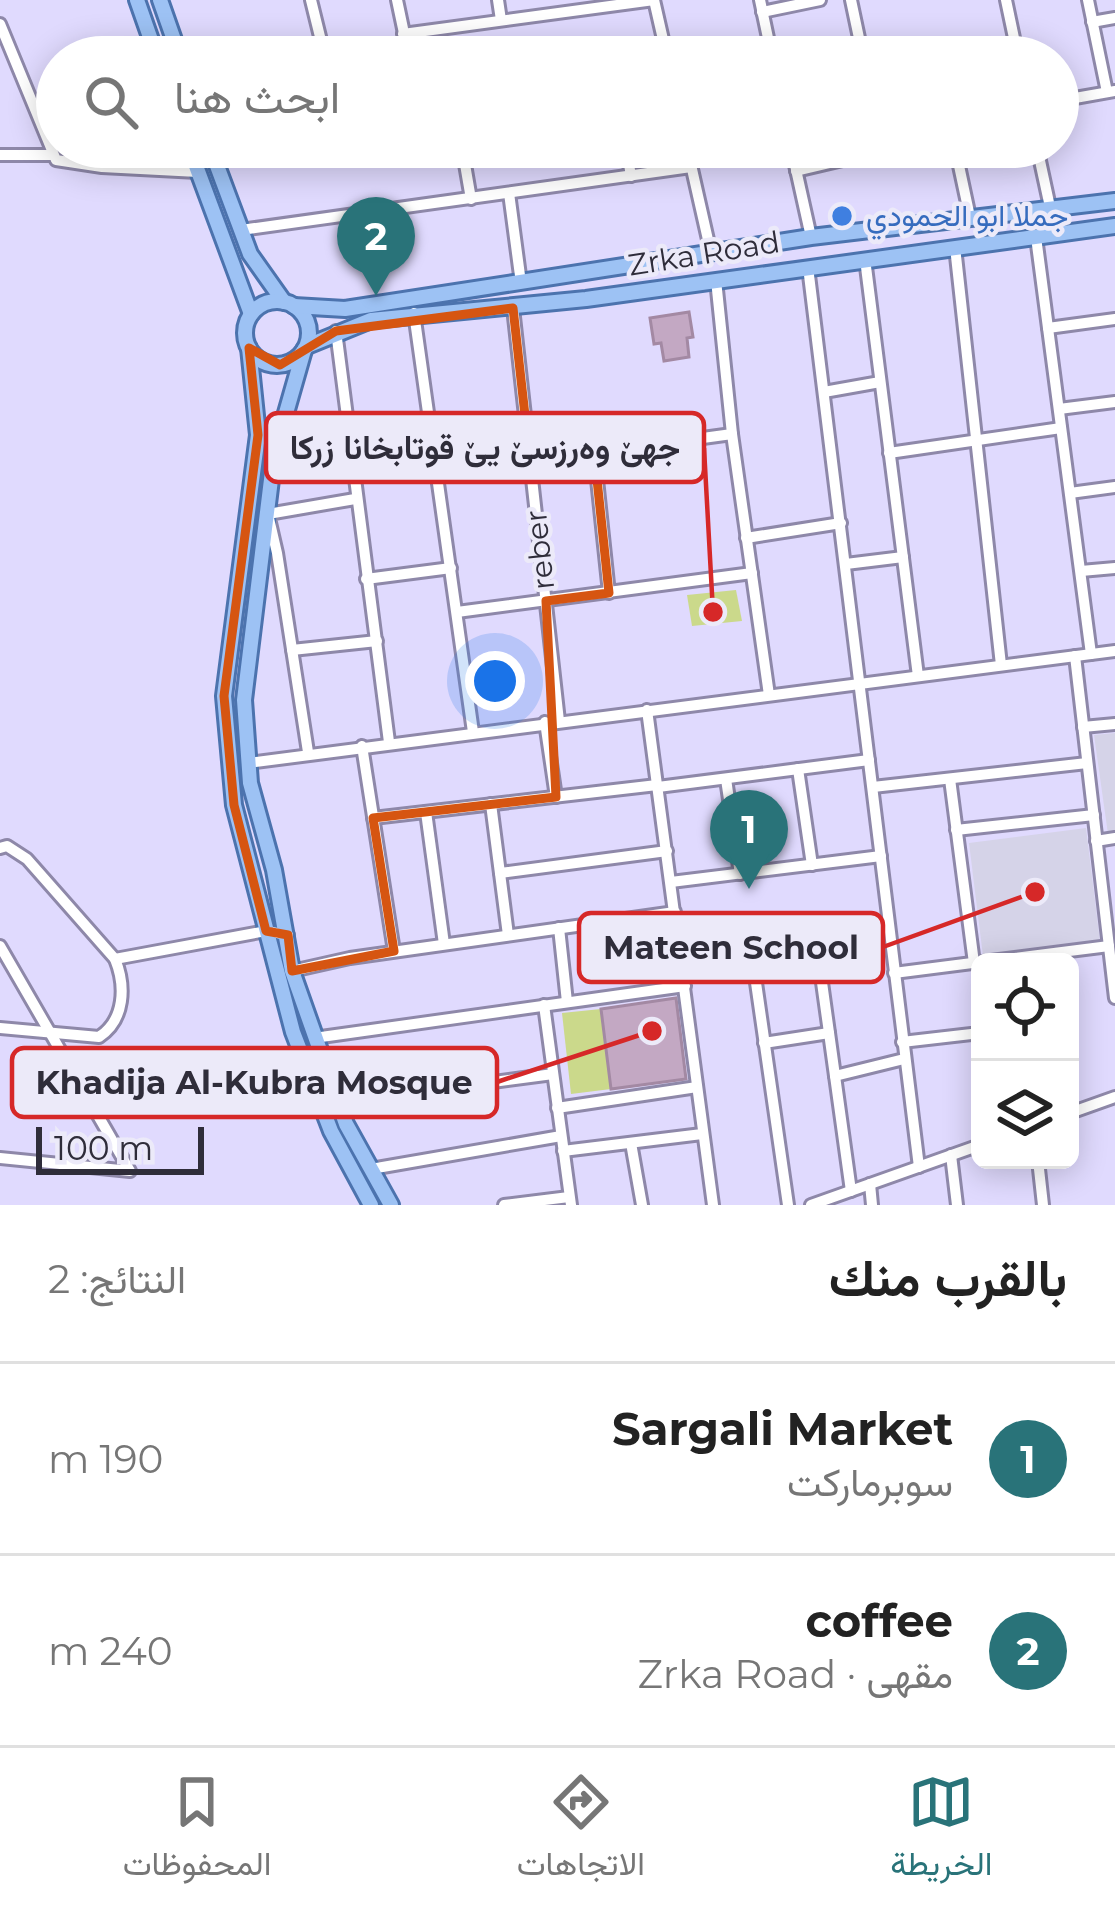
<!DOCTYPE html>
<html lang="ar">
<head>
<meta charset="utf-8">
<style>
	:root { --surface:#fff; --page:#f2f2f2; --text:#222; --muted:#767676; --line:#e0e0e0; --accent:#297379 }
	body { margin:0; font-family:Montserrat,Vazirmatn,sans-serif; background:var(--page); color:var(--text); direction:rtl }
	.controls { position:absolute; right:36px; bottom:36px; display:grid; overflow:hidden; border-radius:18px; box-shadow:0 6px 30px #0003 }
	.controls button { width:108px; height:108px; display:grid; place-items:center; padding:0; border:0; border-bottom:3px solid var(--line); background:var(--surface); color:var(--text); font:60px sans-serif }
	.scale { position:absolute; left:36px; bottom:30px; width:168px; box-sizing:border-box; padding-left:12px; border:6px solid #2f2d3a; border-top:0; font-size:33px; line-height:42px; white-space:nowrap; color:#2f2d3a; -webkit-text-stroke:9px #eceaf9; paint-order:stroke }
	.you { position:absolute; left:495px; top:681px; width:42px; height:42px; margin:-30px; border:9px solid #fff; border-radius:50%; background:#1a73e8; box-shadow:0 0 0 18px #1a73e833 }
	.badge { display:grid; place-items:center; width:78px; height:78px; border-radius:50%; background:var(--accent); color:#fff; font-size:39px; font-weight:700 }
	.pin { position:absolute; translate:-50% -99px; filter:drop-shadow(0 3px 6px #0008) }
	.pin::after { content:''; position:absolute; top:63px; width:42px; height:36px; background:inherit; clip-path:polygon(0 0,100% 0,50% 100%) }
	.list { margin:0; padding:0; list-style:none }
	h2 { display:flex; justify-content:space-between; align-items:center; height:156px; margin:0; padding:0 48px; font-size:51px }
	h2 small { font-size:39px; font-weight:400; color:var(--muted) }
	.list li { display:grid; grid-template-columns:78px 1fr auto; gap:36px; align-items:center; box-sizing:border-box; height:192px; padding:0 48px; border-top:3px solid var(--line) }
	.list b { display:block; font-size:45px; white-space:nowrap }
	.list p { margin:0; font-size:39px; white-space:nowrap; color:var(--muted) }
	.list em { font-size:39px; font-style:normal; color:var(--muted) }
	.icon { flex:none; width:66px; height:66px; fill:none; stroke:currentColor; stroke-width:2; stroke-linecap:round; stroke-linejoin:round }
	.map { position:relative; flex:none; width:1115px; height:1205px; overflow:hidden; direction:ltr }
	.search { position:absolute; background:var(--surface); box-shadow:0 6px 30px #0003; left:36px; right:36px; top:36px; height:132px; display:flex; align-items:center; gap:30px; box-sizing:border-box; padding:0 42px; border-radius:66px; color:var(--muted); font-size:45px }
	.sheet { height:540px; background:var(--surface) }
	nav { display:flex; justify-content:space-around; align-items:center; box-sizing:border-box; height:168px; border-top:3px solid var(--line); background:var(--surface); font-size:33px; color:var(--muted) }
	nav a { display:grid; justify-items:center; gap:6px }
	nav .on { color:var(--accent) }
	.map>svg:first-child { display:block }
</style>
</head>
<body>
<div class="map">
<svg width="1115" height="1205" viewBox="0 0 1115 1205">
	<rect width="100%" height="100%" fill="#e0dafe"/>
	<g fill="#d5d3e8">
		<path d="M1115,733V833L1108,834L1094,735Z"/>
		<path d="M1086,828L1100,941L983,956L969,843Z"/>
	</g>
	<g fill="#cbd98b">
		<path d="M634,147H679L681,161L638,169Z"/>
		<path d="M736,590L742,621L692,626L687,595Z"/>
		<path d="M601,1009L611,1089L571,1094L562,1013Z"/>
	</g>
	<g fill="#c3a8c3" stroke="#a389a3" stroke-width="3">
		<path d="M689,312L693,337L687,338L689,357L664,361L661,343L654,344L650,318Z"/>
		<path d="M676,998L686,1079L611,1089L601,1009Z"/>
	</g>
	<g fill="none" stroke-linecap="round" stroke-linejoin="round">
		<defs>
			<g id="minor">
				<path d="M311,0L325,57"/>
				<path d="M397,0L409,57"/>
				<path d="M498,0L501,20"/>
				<path d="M654,0L667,57"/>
				<path d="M760,0L772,57"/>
				<path d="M851,0L863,57"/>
				<path d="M1006,0L1018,57"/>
				<path d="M1088,0L1107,92"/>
				<path d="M762,12L820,0"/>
				<path d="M1092,22L1115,18"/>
				<path d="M0,24L56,160L102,167L198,172"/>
				<path d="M403,34L654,0"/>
				<path d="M246,57L322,47"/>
				<path d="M967,57L1015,46"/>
				<path d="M1058,101L1115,91"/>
				<path d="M462,147L471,199"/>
				<path d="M626,147L631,176"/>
				<path d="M687,147L711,253"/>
				<path d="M791,147L811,237"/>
				<path d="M955,147L970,217"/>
				<path d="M1037,147L1050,207"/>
				<path d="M0,155H52"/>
				<path d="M796,171L898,147"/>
				<path d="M509,193L521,283"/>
				<path d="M241,230L691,167"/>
				<path d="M1036,237L1091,654"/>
				<path d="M955,247L1001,665"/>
				<path d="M865,259L918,676"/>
				<path d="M808,267L919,1167"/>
				<path d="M716,280L732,434L769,695"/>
				<path d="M513,308L559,721"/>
				<path d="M414,313L473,732"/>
				<path d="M1048,328L1115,319"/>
				<path d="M336,331L389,742"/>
				<path d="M824,392L880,382"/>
				<path d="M1059,409L1115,402"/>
				<path d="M594,451L609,593"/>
				<path d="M889,453L1061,428"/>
				<path d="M439,474L732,434"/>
				<path d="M1070,493L1115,487"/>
				<path d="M746,538L841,523"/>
				<path d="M846,564L903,557"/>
				<path d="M1081,571L1115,568"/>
				<path d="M366,579L451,568"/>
				<path d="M457,612L752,573"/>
				<path d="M292,650L377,641"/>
				<path d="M1075,656L1115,998"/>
				<path d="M647,710L713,1205"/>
				<path d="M545,722L556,797"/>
				<path d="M1083,727L1115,724"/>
				<path d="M362,746L394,951"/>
				<path d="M308,752L277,553L268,514L355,499"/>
				<path d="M248,763L1115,651"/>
				<path d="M798,769L812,865"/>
				<path d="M726,779L740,874"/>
				<path d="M950,779L974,963"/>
				<path d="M658,787L869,760"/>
				<path d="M873,787L1087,763"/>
				<path d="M491,804L508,935"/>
				<path d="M426,812L444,944"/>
				<path d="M373,818L657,785"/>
				<path d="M956,830L1094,815"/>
				<path d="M1096,841L1115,838"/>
				<path d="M0,848L7,846L27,859L115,959C126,986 125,1020 99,1037L0,1028"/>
				<path d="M500,873L667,851"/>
				<path d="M671,882L881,856"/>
				<path d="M559,928L567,1002"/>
				<path d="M815,932L851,1191"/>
				<path d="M750,941L788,1205"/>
				<path d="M0,946L130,1171L0,1158"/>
				<path d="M681,951L888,923"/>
				<path d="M115,959L266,931L288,935"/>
				<path d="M983,962L1109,946"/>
				<path d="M292,971L350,958L675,912"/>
				<path d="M894,973L980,962"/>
				<path d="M544,1005L571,1205"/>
				<path d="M314,1038L685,986"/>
				<path d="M902,1042L980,1033"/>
				<path d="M764,1043L829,1033"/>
				<path d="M835,1076L904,1059"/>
				<path d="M337,1103L553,1074"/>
				<path d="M557,1108L697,1087"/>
				<path d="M1070,1113L1115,1097"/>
				<path d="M631,1143L642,1205"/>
				<path d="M563,1151L702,1134"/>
				<path d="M951,1155L957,1205"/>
				<path d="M1038,1160L1043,1205"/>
				<path d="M371,1169L561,1136"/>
				<path d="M870,1184L872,1205"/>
				<path d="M504,1205L569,1197"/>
				<path d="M811,1205L980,1145"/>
			</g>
			<g id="major">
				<path d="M137,0L157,57"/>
				<path d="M160,0L180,57"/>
				<path d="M189,147L251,314"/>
				<path d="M210,147L250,254L284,302"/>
				<circle cx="277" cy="333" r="32"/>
				<path d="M294,306L345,309L811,237L1115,201"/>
				<path d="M307,346L371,320L586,299L1115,226"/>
				<path d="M249,348L258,435L224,696L234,805L293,1032L331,1131L371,1205"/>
				<path d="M304,350L274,455L244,700L250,783L274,870L292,971L346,1124L391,1205"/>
			</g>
		</defs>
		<use href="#minor" stroke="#8e88a9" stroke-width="16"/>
		<use href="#major" stroke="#4c73ae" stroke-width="20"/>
		<use href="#minor" stroke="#fff" stroke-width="10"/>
		<use href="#major" stroke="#9dc2f4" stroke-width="14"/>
	</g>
	<path fill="none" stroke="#d65511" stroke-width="9" stroke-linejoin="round" d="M513,308L530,460L594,451L609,593L546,601L556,797L373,818L394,951L292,971L288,935L266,931L234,805L224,696L258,435L249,348L280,365L336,331Z"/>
	<circle fill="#3f7fe0" stroke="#eceaf9" stroke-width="4.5" cx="842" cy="216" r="12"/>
	<g text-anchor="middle" stroke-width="9" stroke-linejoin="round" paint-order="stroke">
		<g font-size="30" fill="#366cbe" stroke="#eceaf9" text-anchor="start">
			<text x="866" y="226">جملا ابو الحمودي</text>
		</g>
		<g font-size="30" fill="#2f2d3a" stroke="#eceaf9">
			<text transform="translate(704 254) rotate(-9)" y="10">Zrka Road</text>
			<text transform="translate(540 550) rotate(-96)" y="10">reber</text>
		</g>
	</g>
	<path fill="none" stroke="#d62828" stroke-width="4.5" d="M713 612L704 448M1035 892L883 947M652 1031L497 1082"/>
	<g fill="#d62828" stroke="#eceaf9" stroke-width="4.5">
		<circle cx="713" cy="612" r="12"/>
		<circle cx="1035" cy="892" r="12"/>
		<circle cx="652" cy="1031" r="12"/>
	</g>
	<g fill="#eceaf9" stroke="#d62828" stroke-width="4.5">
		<rect x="266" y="413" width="438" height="69" rx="12"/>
		<rect x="579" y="913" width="304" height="69" rx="12"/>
		<rect x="12" y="1048" width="485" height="69" rx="12"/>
	</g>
	<g font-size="33" text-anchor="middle" font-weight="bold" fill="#2f2d3a">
		<text x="485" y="459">جھێ وەرزسێ یێ قوتابخانا زرکا</text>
		<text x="731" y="959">Mateen School</text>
		<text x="254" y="1094">Khadija Al-Kubra Mosque</text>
	</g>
</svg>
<div class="controls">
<button><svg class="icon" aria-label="locate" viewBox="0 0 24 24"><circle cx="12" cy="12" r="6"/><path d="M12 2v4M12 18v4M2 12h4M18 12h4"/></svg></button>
<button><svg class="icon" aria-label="layers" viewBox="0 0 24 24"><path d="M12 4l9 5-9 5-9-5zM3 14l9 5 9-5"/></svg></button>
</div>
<div class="scale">100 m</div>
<div class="you"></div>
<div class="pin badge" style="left:749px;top:889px">1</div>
<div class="pin badge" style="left:376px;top:296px">2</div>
<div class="search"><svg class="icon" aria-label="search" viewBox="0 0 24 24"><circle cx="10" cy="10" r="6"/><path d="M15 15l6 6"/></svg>ابحث هنا</div>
</div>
<section class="sheet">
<h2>بالقرب منك<small>النتائج: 2</small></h2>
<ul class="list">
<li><span class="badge">1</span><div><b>Sargali Market</b><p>سوبرماركت</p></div><em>190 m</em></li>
<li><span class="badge">2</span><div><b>coffee</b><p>مقهى · Zrka Road</p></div><em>240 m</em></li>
</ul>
</section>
<nav>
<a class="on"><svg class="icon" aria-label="map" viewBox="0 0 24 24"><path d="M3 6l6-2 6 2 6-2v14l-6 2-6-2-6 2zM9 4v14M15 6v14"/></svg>الخريطة</a>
<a><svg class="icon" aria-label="directions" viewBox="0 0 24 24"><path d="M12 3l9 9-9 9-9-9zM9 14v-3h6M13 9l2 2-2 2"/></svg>الاتجاهات</a>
<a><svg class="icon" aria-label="saved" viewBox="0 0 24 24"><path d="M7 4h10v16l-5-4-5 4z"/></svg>المحفوظات</a>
</nav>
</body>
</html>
